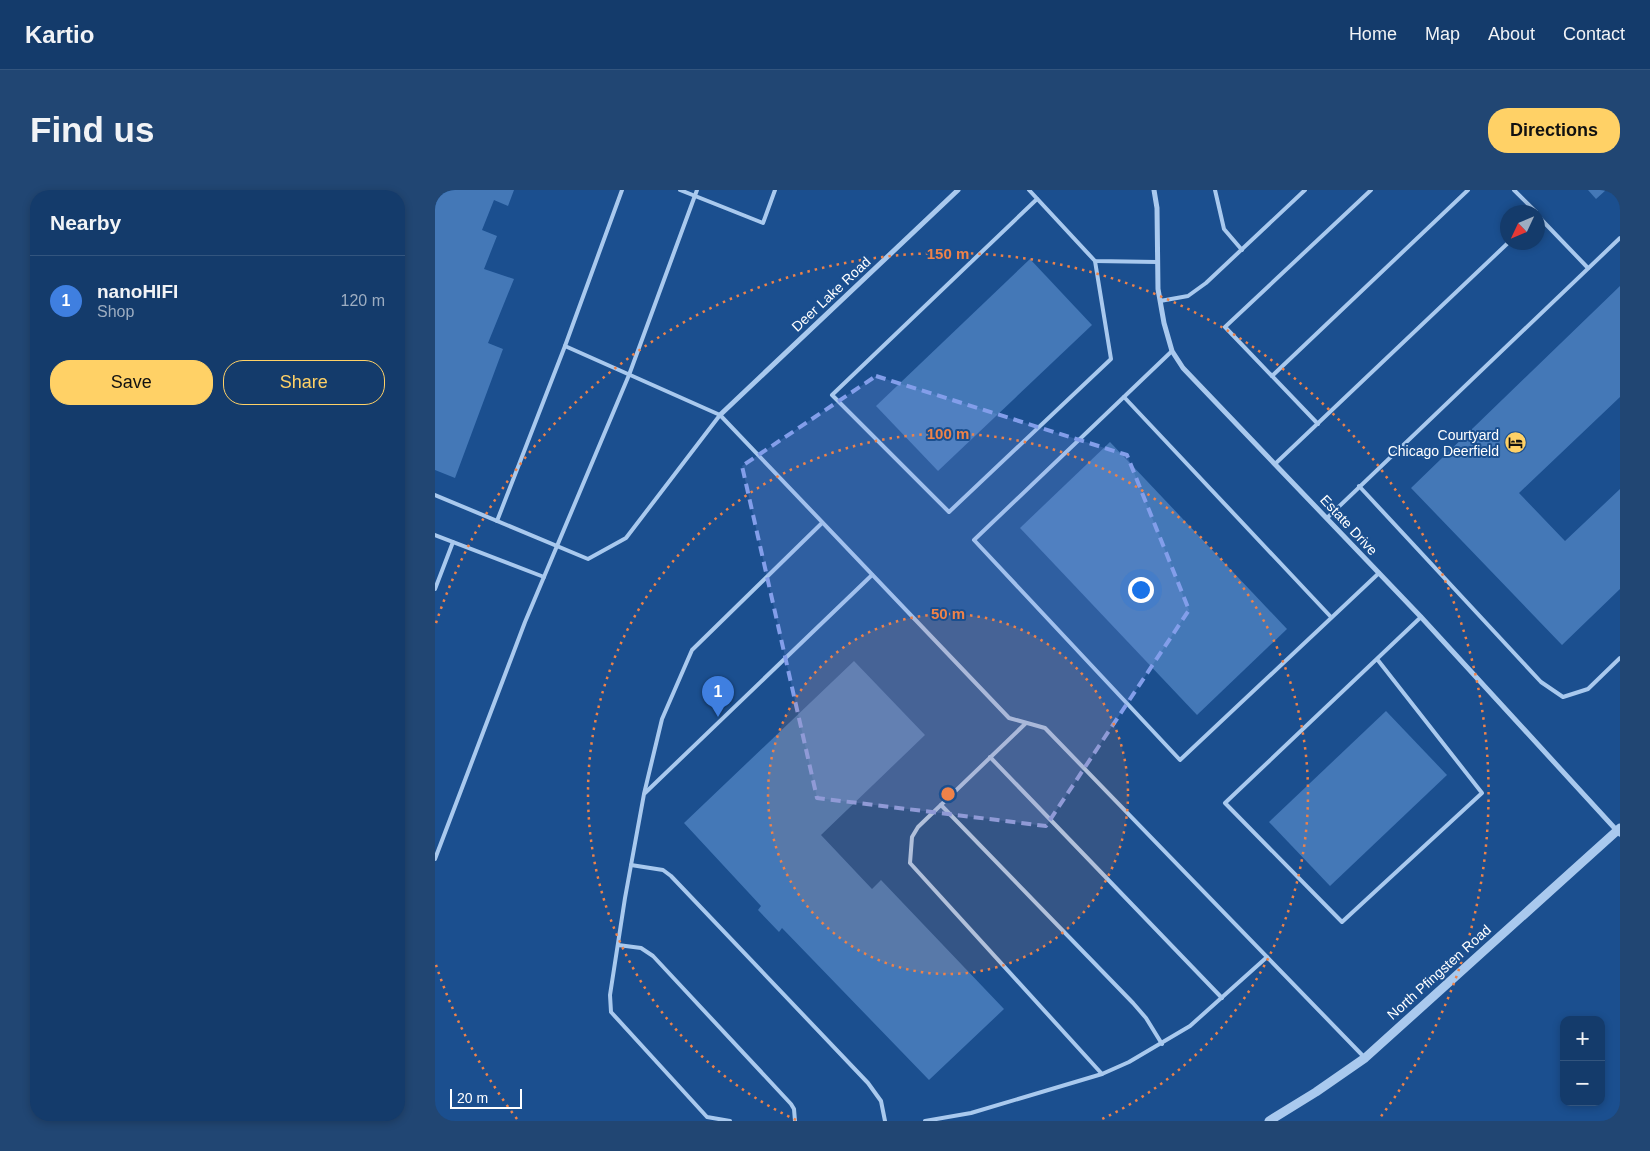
<!DOCTYPE html>
<html lang="en">
<head>
<meta charset="utf-8">
<style>
	:root { --surface:#143b6b; --page:#214673; --text:#f1f3f6; --muted:#9dadc1; --line:#33557e; --accent:#ffd166 }
	body { margin:0; font-family:Arial,sans-serif; background:var(--page); color:var(--text) }
	.controls { position:absolute; right:15px; bottom:15px; display:grid; overflow:hidden; border-radius:10px; box-shadow:0 2px 8px #0003 }
	.controls button { width:45px; height:45px; display:grid; place-items:center; padding:0; border:0; border-bottom:1px solid var(--line); background:var(--surface); color:var(--text); font:25px sans-serif }
	.compass { position:absolute; left:1065px; top:15px; width:45px; height:45px; border-radius:50%; background:var(--surface); box-shadow:0 2px 8px #0003; rotate:226deg }
	.scale { position:absolute; left:15px; bottom:12px; width:72px; box-sizing:border-box; padding-left:5px; border:2px solid #fff; border-top:0; font-size:14px; line-height:18px; white-space:nowrap; color:#fff; -webkit-text-stroke:4px #1b4f8f; paint-order:stroke }
	.you { position:absolute; left:705px; top:399px; width:18px; height:18px; margin:-12px; border:4px solid #fff; border-radius:50%; background:#1a73e8; box-shadow:0 0 0 8px #1a73e833 }
	.badge { display:grid; place-items:center; width:32px; height:32px; border-radius:50%; background:var(--accent); color:#fff; font-size:16px; font-weight:700 }
	.pin { position:absolute; translate:-50% -41px; filter:drop-shadow(0 1px 2px #0008) }
	.pin::after { content:''; position:absolute; top:26px; width:18px; height:15px; background:inherit; clip-path:polygon(0 0,100% 0,50% 100%) }
	.list { margin:0; padding:0; list-style:none }
	h2 { display:flex; justify-content:space-between; align-items:center; height:65px; margin:0; padding:0 20px; font-size:21px }
	h2 small { font-size:16px; font-weight:400; color:var(--muted) }
	.list li { display:grid; grid-template-columns:32px 1fr auto; gap:15px; align-items:center; box-sizing:border-box; height:90px; padding:0 20px; border-top:1px solid var(--line) }
	.list b { display:block; font-size:19px; white-space:nowrap }
	.list p { margin:0; font-size:16px; white-space:nowrap; color:var(--muted) }
	.list em { font-size:16px; font-style:normal; color:var(--muted) }
	.actions { display:flex; gap:10px; padding:15px 20px }
	.actions a { flex:1; padding:11px 0; border:1px solid var(--accent); border-radius:20px; text-align:center; font-size:18px; color:var(--accent) }
	.actions .main { background:var(--accent); color:#111 }
	.map { position:relative; flex:none; width:1185px; height:931px; overflow:hidden; border-radius:20px }
	header { display:flex; align-items:center; gap:30px; box-sizing:border-box; height:70px; padding:0 25px; background:var(--surface); border-bottom:1px solid var(--line) }
	header strong { font-size:24px }
	nav { display:flex; gap:28px; margin-inline-start:auto; font-size:18px }
	.intro { display:flex; align-items:center; justify-content:space-between; box-sizing:border-box; height:120px; padding:0 30px }
	h1 { margin:0; font-size:35px }
	.button { padding:12px 22px; border-radius:20px; background:var(--accent); color:#111; font-size:18px; font-weight:700 }
	main { display:flex; gap:30px; padding:0 30px }
	aside { flex:1; background:var(--surface); border-radius:20px; box-shadow:0 2px 8px #0003 }
	.map>svg:first-child { display:block }
</style>
</head>
<body>
<header>
<strong>Kartio</strong>
<nav><a>Home</a><a>Map</a><a>About</a><a>Contact</a></nav>
</header>
<div class="intro"><h1>Find us</h1><a class="button">Directions</a></div>
<main>
<aside>
<h2>Nearby<small></small></h2>
<ul class="list">
<li><span class="badge" style="background:#3f7fe0">1</span><div><b>nanoHIFI</b><p>Shop</p></div><em>120 m</em></li>
</ul>
<div class="actions"><a class="main">Save</a><a>Share</a></div>
</aside>
<div class="map">
<svg width="1185" height="931" viewBox="0 0 1185 931">
	<rect width="100%" height="100%" fill="#1b4f8f"/>
	<g fill="#4478b7">
		<path d="M0,0H79L73,16L59,10L47,40L62,46L49,79L79,89L53,153L68,159L20,288L0,280Z"/>
		<path d="M1153,0H1171L1161,9Z"/>
		<path d="M595,69L657,135L503,281L441,216Z"/>
		<path d="M1185,96V207L1084,303L1130,351L1185,299V399L1127,455L976,298Z"/>
		<path d="M675,252L852,439L762,525L585,338Z"/>
		<path d="M419,471L490,545L386,645L437,699L446,690L569,819L494,890L347,738L344,742L323,720L326,716L249,633Z"/>
		<path d="M951,521L1012,585L895,696L834,632Z"/>
	</g>
	<g fill="none" stroke-linecap="round" stroke-linejoin="round">
		<g stroke="#a9c9ee" stroke-width="4">
			<path d="M245,0L328,33L340,0"/>
			<path d="M594,0L660,71L722,72"/>
			<path d="M780,0L789,39L807,60"/>
			<path d="M1079,0L1101,22"/>
			<path d="M602,9L397,205L514,322L676,169L660,71"/>
			<path d="M1102,25L1153,78"/>
			<path d="M725,111L753,106L771,93L870,0"/>
			<path d="M130,156L187,0"/>
			<path d="M737,161L539,350L745,570L944,383"/>
			<path d="M837,186L1033,0"/>
			<path d="M689,207L896,427"/>
			<path d="M883,234L790,137L936,0"/>
			<path d="M840,274L1074,52"/>
			<path d="M924,296L1106,492L1128,507L1153,499L1185,468"/>
			<path d="M0,305L153,369L191,348L285,225"/>
			<path d="M892,328L1185,48"/>
			<path d="M62,331L130,156L285,225L574,528L610,538L930,868"/>
			<path d="M0,345L109,387"/>
			<path d="M0,399L18,352"/>
			<path d="M942,469L1047,603L907,732L790,613L986,427"/>
			<path d="M591,533L483,637L477,647L475,673L667,884"/>
			<path d="M555,567L787,808"/>
			<path d="M210,603L437,385"/>
			<path d="M506,615L698,813L711,828L727,854"/>
			<path d="M0,669L90,432L194,185L262,0"/>
			<path d="M196,675L228,680L236,686L433,893L446,911L450,931"/>
			<path d="M183,755L206,758L218,766L356,914L359,919L360,931"/>
			<path d="M295,931L272,927L176,822L175,805L190,708L209,604L227,529L257,460L387,333"/>
			<path d="M490,931L536,923L667,884L694,872L755,836L832,767"/>
		</g>
		<g stroke="#a9c9ee" stroke-width="5">
			<path d="M719,0L722,18L723,99L729,133L737,161L748,178L986,427L1185,644"/>
			<path d="M285,225L523,0"/>
		</g>
		<path stroke="#a9c9ee" stroke-width="9" d="M834,931L881,902L930,868L1185,638"/>
	</g>
	<path fill="#839eea" fill-opacity="0.2" stroke="#839eea" stroke-width="4" stroke-dasharray="10 6" stroke-linejoin="round" d="M441,186L692,265L754,420L611,636L382,608L307,276Z"/>
	<circle cx="513" cy="604" r="180" fill="#ee8249" fill-opacity=".12"/>
	<g fill="none" stroke="#ee8249" stroke-width="2.5" stroke-dasharray="2.5 5">
		<circle cx="513" cy="604" r="180"/>
		<path d="M361 930A360 360 0 1 1 665 930"/>
		<path d="M82 929A540 540 0 0 1 1 775M1 433A540 540 0 1 1 944 929"/>
	</g>
	<defs>
		<symbol id="hotel-disc" viewBox="-11 -11 22 22"><circle r="9.5" fill="#ffd166" stroke="#1b4f8f"/><path d="M-6-4.5h1.5V1H6V5H4.5V3h-9V5H-6ZM-4 0a1.8 1.8 0 1 1 3.6 0ZM.5 0V-2.5h3Q6-2.5 6 0Z" fill="#111"/></symbol>
	</defs>
	<g fill-rule="evenodd">
		<use href="#hotel-disc" x="1068" y="240" width="25" height="25"/>
	</g>
	<g text-anchor="middle" stroke-width="4" stroke-linejoin="round" paint-order="stroke">
		<g font-size="14" fill="#fff" stroke="#1b4f8f">
			<text transform="translate(396 104) rotate(-43)" y="5">Deer Lake Road</text>
			<text transform="translate(914 335) rotate(47)" y="5">Estate Drive</text>
			<text transform="translate(1004 782) rotate(-42)" y="5">North Pfingsten Road</text>
		</g>
		<g font-size="14" fill="#fff" stroke="#1b4f8f" text-anchor="end">
			<text x="1064" y="250">Courtyard<tspan x="1064" dy="16">Chicago Deerfield</tspan></text>
		</g>
	</g>
	<circle cx="513" cy="604" r="8" fill="#ee8249" stroke="#1b4f8f" stroke-width="2.5"/>
	<g font-size="15" text-anchor="middle" font-weight="bold" fill="#ee8249" stroke="#1b4f8f" stroke-width="4" stroke-linejoin="round" paint-order="stroke">
		<text x="513" y="69">150 m</text>
		<text x="513" y="249">100 m</text>
		<text x="513" y="429">50 m</text>
	</g>
</svg>
<div class="controls">
<button>+</button>
<button>−</button>
</div>
<svg class="compass" viewBox="-18 -18 36 36"><path d="M0-13l5 13h-10z" fill="#e53935"/><path d="M0 13l5-13h-10z" fill="#9dadc1"/></svg>
<div class="scale">20 m</div>
<div class="you"></div>
<div class="pin badge" style="left:283px;top:527px;background:#3f7fe0">1</div>
</div>
</main>
</body>
</html>
